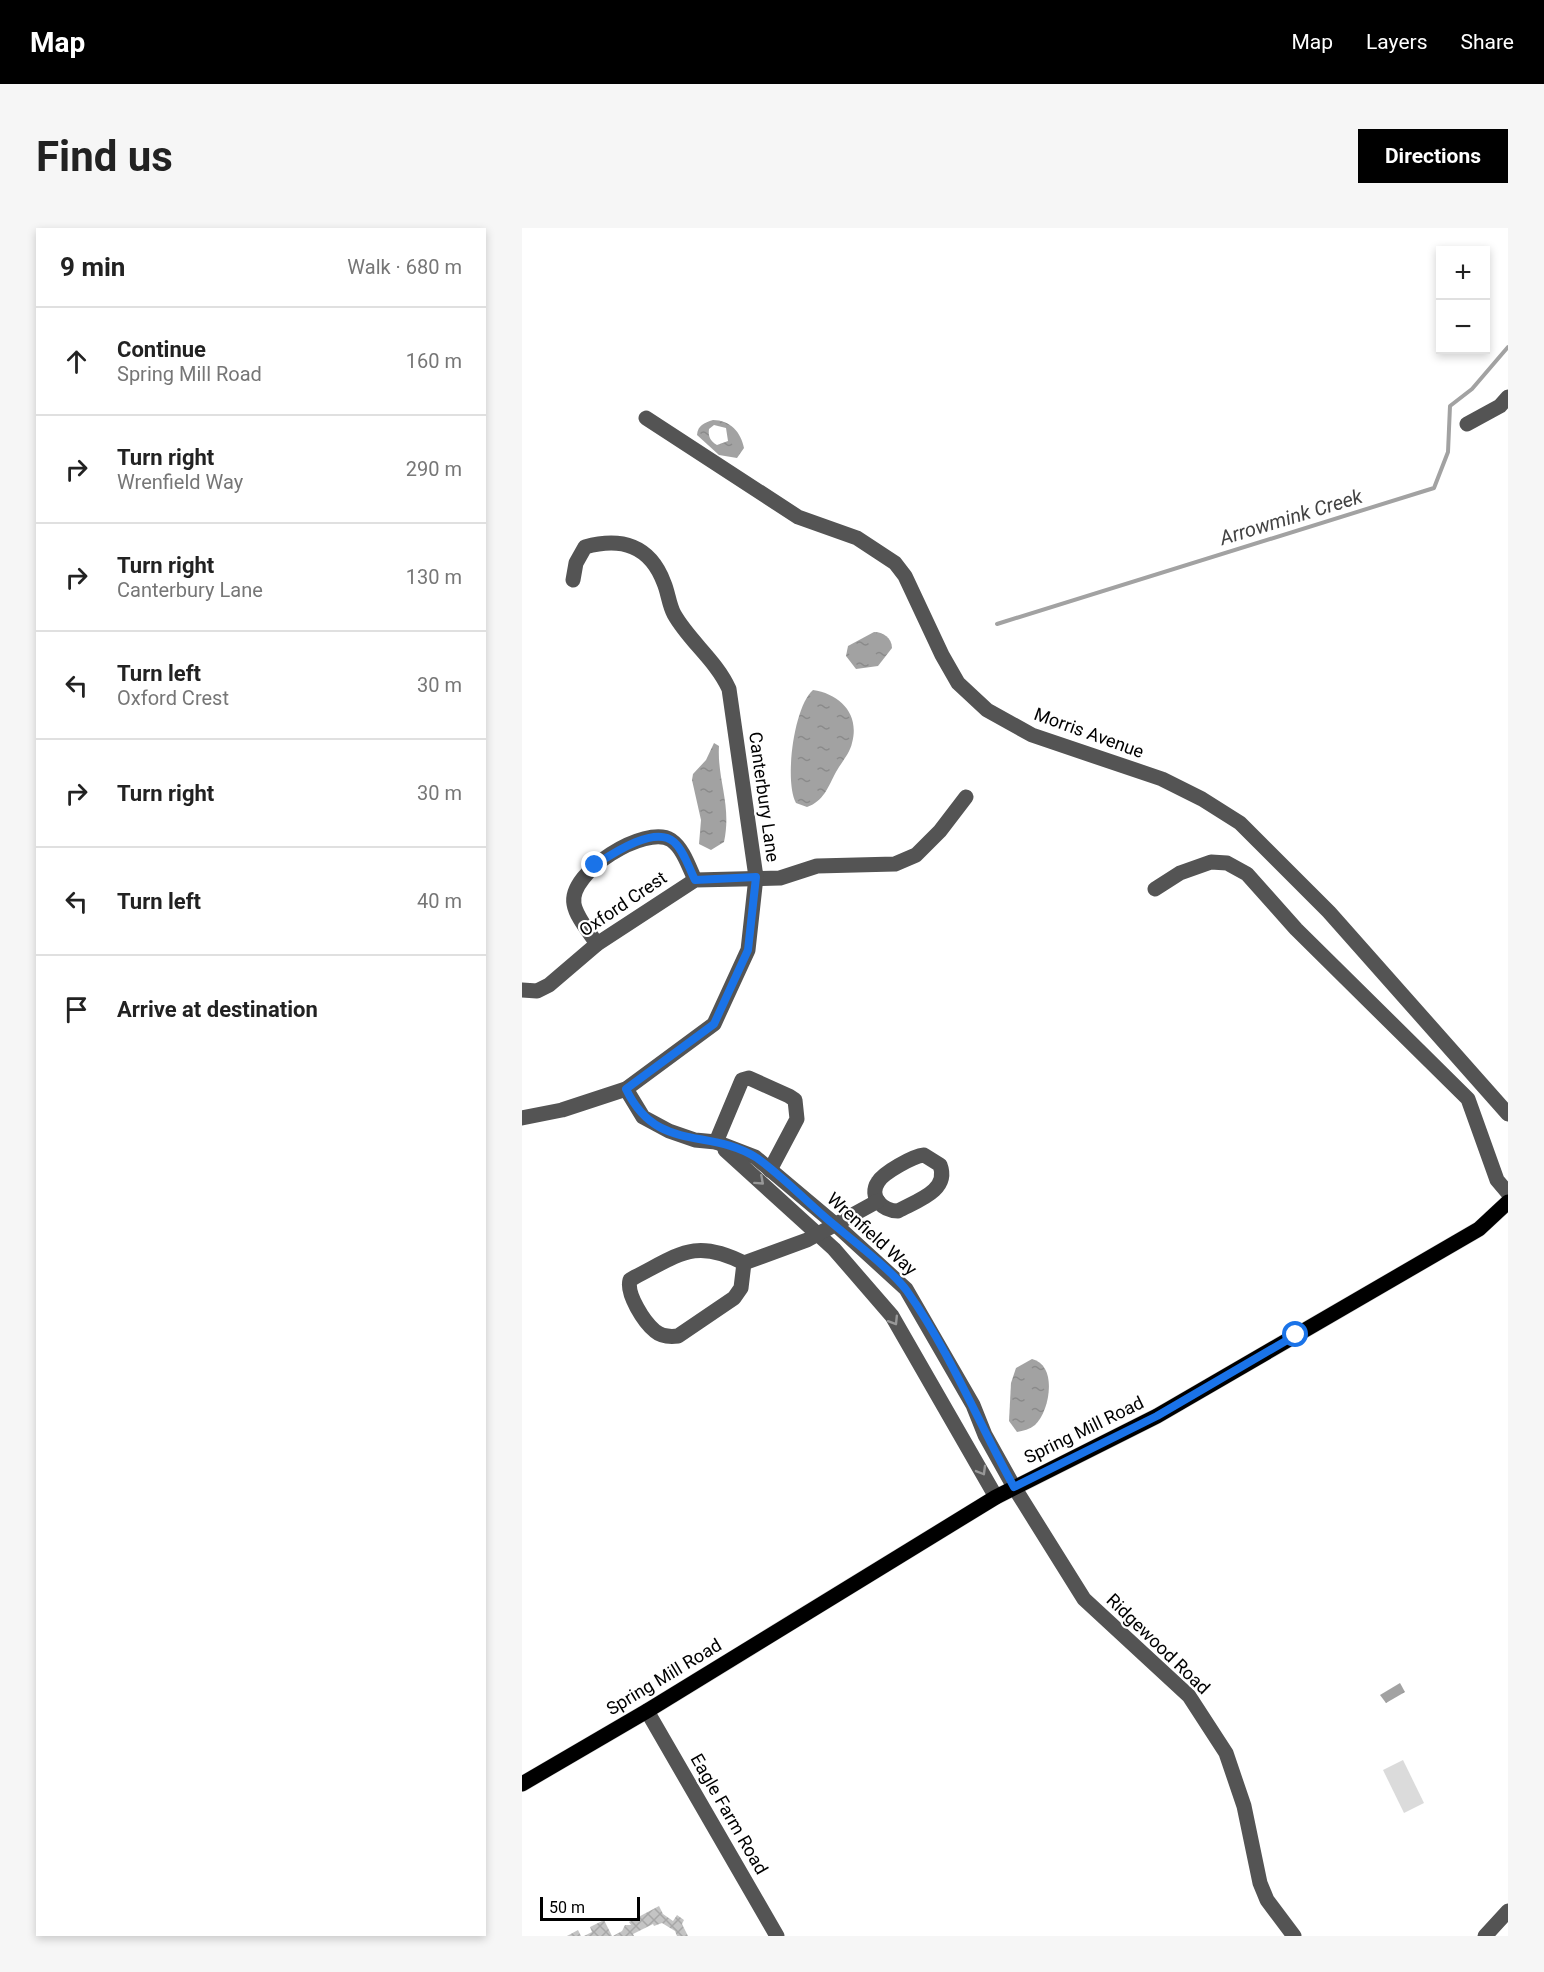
<!DOCTYPE html>
<html lang="en">
<head>
<meta charset="utf-8">
<style>
	:root { --surface:#fff; --page:#f6f6f6; --text:#222; --muted:#767676; --line:#e0e0e0; --accent:#000 }
	body { margin:0; font-family:Roboto,sans-serif; background:var(--page); color:var(--text) }
	.controls { position:absolute; right:18px; top:18px; display:grid; overflow:hidden; border-radius:0px; box-shadow:0 3px 9px #0003 }
	.controls button { width:54px; height:54px; display:grid; place-items:center; padding:0; border:0; border-bottom:2px solid var(--line); background:var(--surface); color:var(--text); font:30px sans-serif }
	.scale { position:absolute; left:18px; bottom:15px; width:100px; box-sizing:border-box; padding-left:6px; border:3px solid #000; border-top:0; font-size:16px; line-height:21px; white-space:nowrap; color:#000; -webkit-text-stroke:4px #fff; paint-order:stroke }
	.stop { position:absolute; width:18px; height:18px; margin:-14px; border:4px solid #1a73e8; border-radius:50%; background:#fff }
	.stop.end { background:#1a73e8; border-color:#fff; box-shadow:0 2px 6px #0008 }
	.list { margin:0; padding:0; list-style:none }
	h2 { display:flex; justify-content:space-between; align-items:center; height:78px; margin:0; padding:0 24px; font-size:26px }
	h2 small { font-size:20px; font-weight:400; color:var(--muted) }
	.list li { display:grid; grid-template-columns:39px 1fr auto; gap:18px; align-items:center; box-sizing:border-box; height:108px; padding:0 24px; border-top:2px solid var(--line) }
	.list b { display:block; font-size:22px; white-space:nowrap }
	.list p { margin:0; font-size:20px; white-space:nowrap; color:var(--muted) }
	.list em { font-size:20px; font-style:normal; color:var(--muted) }
	.icon { flex:none; width:33px; height:33px; fill:none; stroke:currentColor; stroke-width:2; stroke-linecap:round; stroke-linejoin:round }
	.map { position:relative; flex:none; width:986px; height:1708px; overflow:hidden; border-radius:0px }
	header { display:flex; align-items:center; gap:36px; box-sizing:border-box; height:84px; padding:0 30px; background:var(--accent); color:#fff }
	header strong { font-size:28px }
	nav { display:flex; gap:33px; margin-inline-start:auto; font-size:21px }
	.intro { display:flex; align-items:center; justify-content:space-between; box-sizing:border-box; height:144px; padding:0 36px }
	h1 { margin:0; font-size:42px }
	.button { padding:15px 27px; border-radius:0px; background:var(--accent); color:#fff; font-size:21px; font-weight:700 }
	main { display:flex; gap:36px; padding:0 36px }
	aside { flex:1; background:var(--surface); border-radius:0px; box-shadow:0 3px 9px #0003 }
	.map>svg:first-child { display:block }
</style>
</head>
<body>
<header>
<strong>Map</strong>
<nav><a>Map</a><a>Layers</a><a>Share</a></nav>
</header>
<div class="intro"><h1>Find us</h1><a class="button">Directions</a></div>
<main>
<aside>
<h2>9 min<small>Walk · 680 m</small></h2>
<ul class="list">
<li><svg class="icon" aria-label="ahead" viewBox="0 0 24 24"><path d="M12 20V5M6 11l6-6 6 6"/></svg><div><b>Continue</b><p>Spring Mill Road</p></div><em>160 m</em></li>
<li><svg class="icon" aria-label="right" viewBox="0 0 24 24"><path d="M7 20v-9h11M14 6l5 5-5 5"/></svg><div><b>Turn right</b><p>Wrenfield Way</p></div><em>290 m</em></li>
<li><svg class="icon" aria-label="right" viewBox="0 0 24 24"><path d="M7 20v-9h11M14 6l5 5-5 5"/></svg><div><b>Turn right</b><p>Canterbury Lane</p></div><em>130 m</em></li>
<li><svg class="icon" aria-label="left" viewBox="0 0 24 24"><path d="M17 20v-9H6M10 6l-5 5 5 5"/></svg><div><b>Turn left</b><p>Oxford Crest</p></div><em>30 m</em></li>
<li><svg class="icon" aria-label="right" viewBox="0 0 24 24"><path d="M7 20v-9h11M14 6l5 5-5 5"/></svg><div><b>Turn right</b></div><em>30 m</em></li>
<li><svg class="icon" aria-label="left" viewBox="0 0 24 24"><path d="M17 20v-9H6M10 6l-5 5 5 5"/></svg><div><b>Turn left</b></div><em>40 m</em></li>
<li><svg class="icon" aria-label="arrive" viewBox="0 0 24 24"><path d="M6 21V4h12l-3 4 3 4H6"/></svg><div><b>Arrive at destination</b></div></li>
</ul>
</aside>
<div class="map">
<svg width="986" height="1708" viewBox="0 0 986 1708">
	<defs>
		<pattern id="water-ripples" width="26" height="14" patternUnits="userSpaceOnUse" patternTransform="scale(1.5)"><rect width="26" height="14" fill="#a2a2a2"/><path d="M2 4q2-2 4 0t4 0M15 11q2-2 4 0t4 0" fill="none" stroke="#8a8a8a"/></pattern>
		<pattern id="building-cross-hatch" width="8" height="8" patternUnits="userSpaceOnUse" patternTransform="scale(1.5)"><rect width="8" height="8" fill="#c4c4c4"/><path d="M0 0l8 8M0 8l8-8" fill="none" stroke="#a7a7a7"/></pattern>
	</defs>
	<rect width="100%" height="100%" fill="#fff"/>
	<path fill="#dbdbdb" d="M881,1532L902,1575L882,1585L861,1542Z"/>
	<g fill="url(#water-ripples)" fill-rule="evenodd">
		<path d="M191,192C208,192 219,204 222,220L215,230L197,227L175,207C176,197 182,195 191,192ZM192,197L204,200L206,213L195,217C188,213 186,208 187,201Z"/>
		<path d="M352,404C361,404 370,410 370,420L356,438L334,441L324,428L326,418Z"/>
		<path d="M291,462C318,466 338,486 330,515C328,525 319,535 314,544C306,559 302,573 285,579L274,575C262,553 272,478 291,462Z"/>
		<path d="M192,515L197,518C195,552 210,577 202,614L189,622L177,616L179,592L170,552L171,546L184,532Z"/>
		<path d="M510,1131C536,1137 528,1183 513,1197C508,1201 501,1203 495,1204L487,1193L489,1155L494,1140Z"/>
		<path d="M878,1455L883,1464L864,1475L858,1467Z"/>
	</g>
	<g fill="none" stroke-linecap="round" stroke-linejoin="round">
		<path stroke="#a2a2a2" stroke-width="4" d="M475,396L912,260L926,224L928,178L950,161L986,119"/>
	</g>
	<g fill="url(#building-cross-hatch)">
		<path d="M137,1678L141,1686L151,1693L155,1687L162,1692L160,1696L166,1708H155L153,1703L140,1695L132,1698L131,1696L111,1706L112,1708H91L100,1703L103,1697H109L107,1694Z"/>
		<path d="M82,1692L90,1708H62L70,1704L68,1699Z"/>
		<path d="M56,1702L59,1708H45Z"/>
	</g>
	<g fill="none" stroke-linecap="round" stroke-linejoin="round">
		<defs>
			<path id="major" d="M0,1556L125,1483L474,1269L635,1188L957,1001L986,974"/>
		</defs>
		<use href="#major" stroke="#dbdbdb" stroke-width="16"/>
		<g stroke="#545454" stroke-width="15">
			<path d="M124,190L276,289L335,310L373,335L383,348L420,427L436,455L465,482L510,507L640,551L680,571L718,595L807,684L986,886"/>
			<path d="M945,196L978,178L986,169"/>
			<path d="M633,661L658,645L689,634L705,635L725,646L774,701L946,871L975,952L986,965"/>
			<path d="M75,716C68,705 54,689 52,676C46,644 124,596 149,612C161,620 167,639 173,652"/>
			<path d="M0,762L15,763L27,757L75,716L173,652L258,650L295,638L373,636L394,627L418,603L444,569"/>
			<path d="M104,861L121,889L147,903L173,912L194,914L233,929L314,997L384,1061L451,1177L463,1207L492,1259L562,1371L667,1468L704,1525L722,1578L738,1655L745,1672L772,1708"/>
			<path d="M0,890L40,882L104,861L192,796L226,722L234,649L207,461C194,432 167,413 152,386C147,377 146,364 142,355C128,317 99,309 63,319L54,335L51,352"/>
			<path d="M194,914L220,852L227,850L267,868L273,872L275,891L248,942"/>
			<path d="M203,922L312,1021L370,1088L474,1269"/>
			<path d="M402,927L418,937C428,963 394,973 376,983C361,983 346,969 356,954C361,945 391,928 402,927Z"/>
			<path d="M222,1035L219,1060L212,1070L156,1108C148,1109 140,1109 133,1103C122,1094 104,1066 108,1052L113,1049C158,1026 173,1010 222,1035L285,1012L356,973"/>
			<path d="M125,1483L255,1708"/>
			<path d="M963,1708L986,1683"/>
		</g>
		<use href="#major" stroke="#000" stroke-width="15"/>
	</g>
	<defs><path id="oneway-chevron" d="M-2-3.5L2.5 0L-2 3.5" fill="none" stroke-width="1.6" stroke-linecap="round" stroke-linejoin="round" transform="scale(1.5)"/></defs>
	<g stroke="#989898">
		<use href="#oneway-chevron" transform="translate(238 953) rotate(42)"/>
		<use href="#oneway-chevron" transform="translate(372 1093) rotate(58)"/>
		<use href="#oneway-chevron" transform="translate(460 1243) rotate(60)"/>
	</g>
	<g fill="none" stroke-linecap="round" stroke-linejoin="round">
		<path stroke="#1a73e8" stroke-width="8" d="M73,637C90,626 133,597 152,614C162,623 167,640 173,652L234,649L226,722L192,796L104,861C135,926 187,899 235,930C259,947 281,970 304,990C326,1009 369,1041 385,1063C428,1124 456,1194 492,1259L635,1188L774,1107"/>
	</g>
	<g text-anchor="middle" stroke-width="4.5" stroke-linejoin="round" paint-order="stroke">
		<g font-size="18" fill="#000" stroke="#fff">
			<text transform="translate(567 505) rotate(20)" y="6">Morris Avenue</text>
			<text transform="translate(242 569) rotate(82)" y="6">Canterbury Lane</text>
			<text transform="translate(101 676) rotate(-34)" y="6">Oxford Crest</text>
			<text transform="translate(350 1006) rotate(42)" y="6">Wrenfield Way</text>
			<text transform="translate(562 1202) rotate(-26)" y="6">Spring Mill Road</text>
			<text transform="translate(636 1416) rotate(44)" y="6">Ridgewood Road</text>
			<text transform="translate(142 1449) rotate(-31)" y="6">Spring Mill Road</text>
			<text transform="translate(207 1586) rotate(60)" y="6">Eagle Farm Road</text>
		</g>
		<g font-size="20" font-style="italic" fill="#434343" stroke="#fff">
			<text transform="translate(769 289) rotate(-17)" y="7">Arrowmink Creek</text>
		</g>
	</g>
</svg>
<div class="controls">
<button>+</button>
<button>−</button>
</div>
<div class="scale">50 m</div>
<div class="stop" style="left:774px;top:1107px"></div>
<div class="stop end" style="left:73px;top:637px"></div>
</div>
</main>
</body>
</html>
